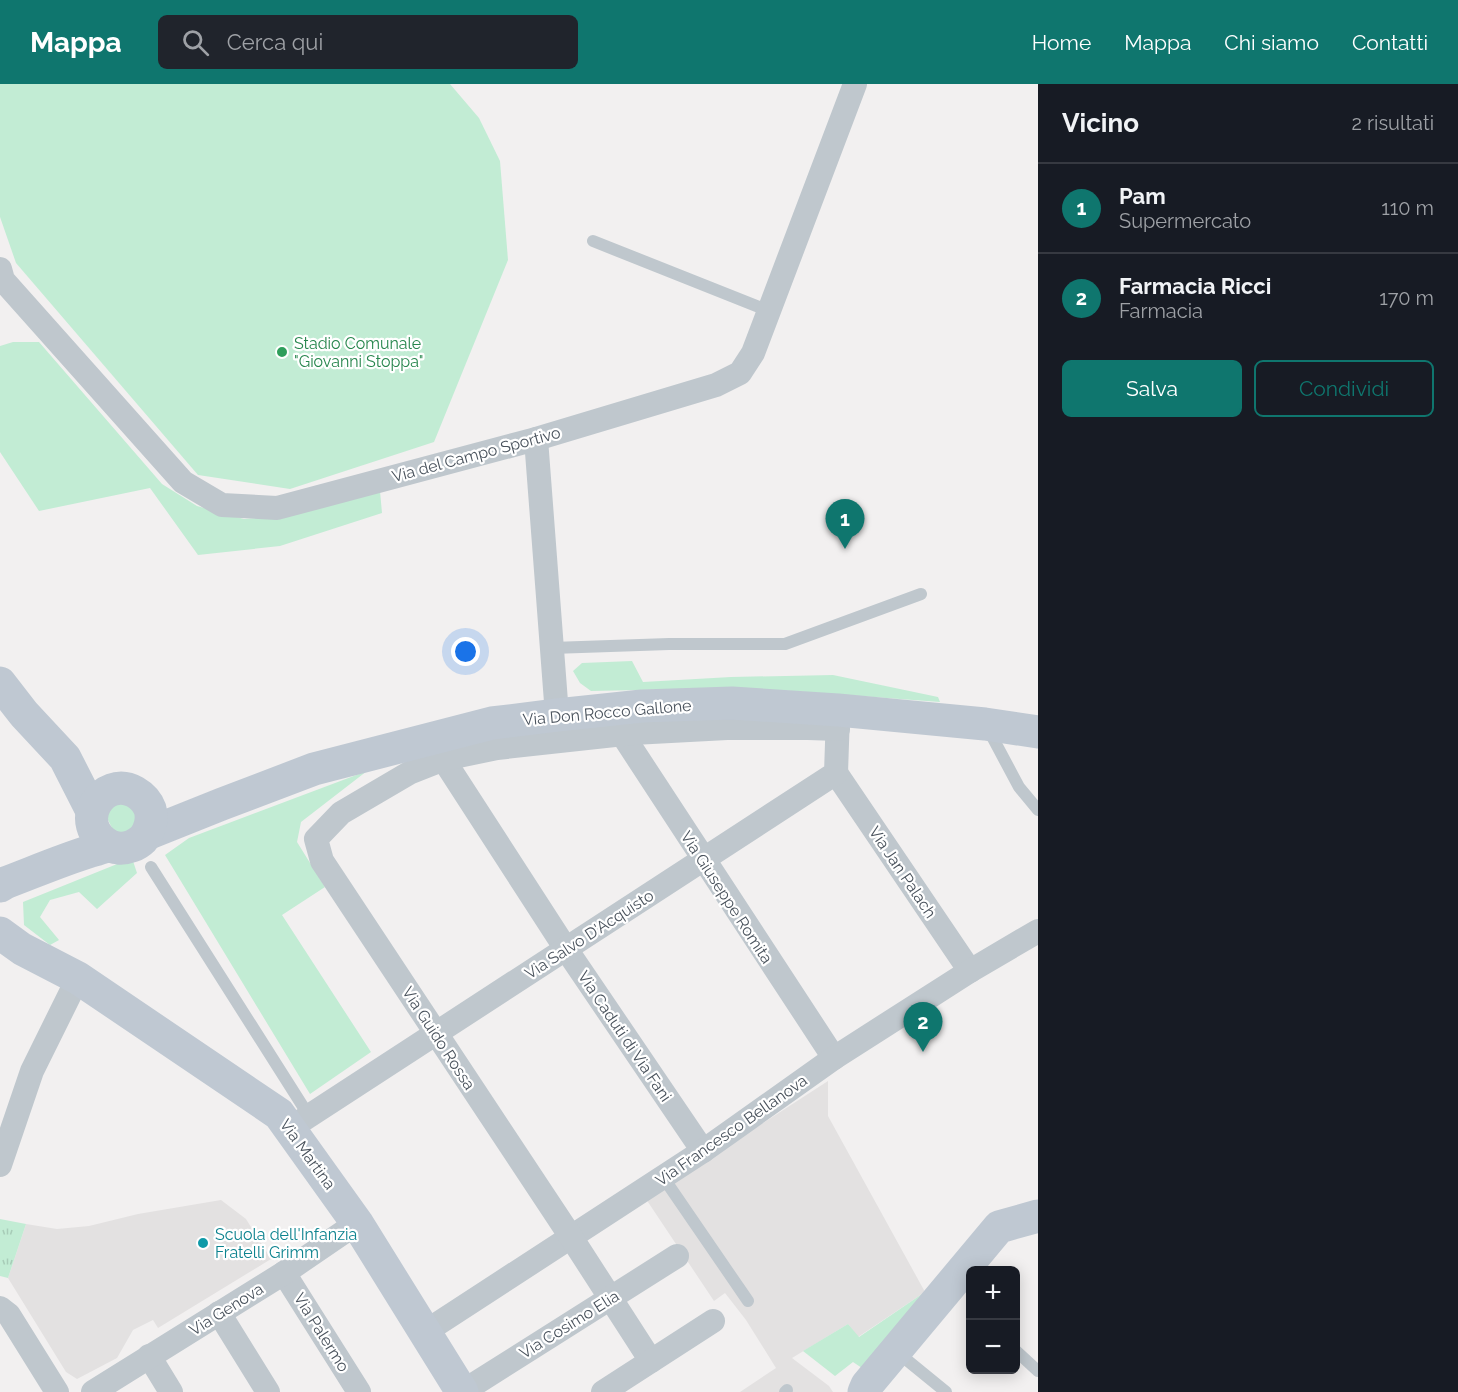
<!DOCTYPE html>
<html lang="it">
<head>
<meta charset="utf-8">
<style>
	:root { --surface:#171b24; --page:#20242c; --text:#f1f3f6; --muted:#9ea1a6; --line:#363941; --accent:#0f766e }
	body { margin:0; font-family:Raleway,sans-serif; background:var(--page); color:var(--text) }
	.controls { position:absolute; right:18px; bottom:18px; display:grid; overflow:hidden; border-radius:9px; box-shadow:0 3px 15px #0003 }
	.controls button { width:54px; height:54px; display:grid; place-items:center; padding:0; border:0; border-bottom:2px solid var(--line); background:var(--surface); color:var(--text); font:30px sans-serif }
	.you { position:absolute; left:466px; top:568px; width:21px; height:21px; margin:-15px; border:4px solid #fff; border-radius:50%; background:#1a73e8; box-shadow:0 0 0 9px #1a73e833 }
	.badge { display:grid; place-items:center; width:39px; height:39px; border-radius:50%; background:var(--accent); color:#fff; font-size:20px; font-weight:700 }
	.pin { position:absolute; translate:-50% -50px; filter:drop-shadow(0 2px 3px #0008) }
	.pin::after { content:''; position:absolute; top:32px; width:21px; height:18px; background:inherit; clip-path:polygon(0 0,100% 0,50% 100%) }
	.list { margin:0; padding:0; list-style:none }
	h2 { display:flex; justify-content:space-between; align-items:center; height:78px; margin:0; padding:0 24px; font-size:26px }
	h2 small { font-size:20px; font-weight:400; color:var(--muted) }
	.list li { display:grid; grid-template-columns:39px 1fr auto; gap:18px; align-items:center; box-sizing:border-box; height:90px; padding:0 24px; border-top:2px solid var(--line) }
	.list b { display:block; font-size:22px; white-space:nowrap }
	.list p { margin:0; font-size:20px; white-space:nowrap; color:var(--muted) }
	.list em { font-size:20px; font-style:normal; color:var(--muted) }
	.actions { display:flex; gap:12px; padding:18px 24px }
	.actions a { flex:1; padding:14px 0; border:2px solid var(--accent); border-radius:9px; text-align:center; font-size:21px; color:var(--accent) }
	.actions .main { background:var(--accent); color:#fff }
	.icon { flex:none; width:33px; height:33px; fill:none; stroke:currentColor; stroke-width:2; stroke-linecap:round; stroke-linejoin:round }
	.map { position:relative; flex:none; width:1038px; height:1308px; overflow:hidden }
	header { display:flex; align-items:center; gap:36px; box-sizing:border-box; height:84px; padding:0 30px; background:var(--accent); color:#fff }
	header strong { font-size:28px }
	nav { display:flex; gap:33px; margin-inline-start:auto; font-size:21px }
	.search { width:420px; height:54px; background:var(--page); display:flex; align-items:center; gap:15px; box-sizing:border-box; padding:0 21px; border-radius:9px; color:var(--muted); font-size:22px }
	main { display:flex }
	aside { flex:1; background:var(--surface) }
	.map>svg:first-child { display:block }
</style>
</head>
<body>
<header>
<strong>Mappa</strong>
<div class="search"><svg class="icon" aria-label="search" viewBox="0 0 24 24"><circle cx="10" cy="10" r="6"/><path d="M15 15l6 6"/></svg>Cerca qui</div>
<nav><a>Home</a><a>Mappa</a><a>Chi siamo</a><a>Contatti</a></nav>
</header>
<main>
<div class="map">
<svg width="1038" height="1308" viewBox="0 0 1038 1308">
	<defs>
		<pattern id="park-tufts" width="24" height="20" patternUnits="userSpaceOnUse" patternTransform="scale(1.5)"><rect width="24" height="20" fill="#c2ecd4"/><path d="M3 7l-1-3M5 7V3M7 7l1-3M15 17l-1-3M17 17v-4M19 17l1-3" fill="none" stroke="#a8ccb8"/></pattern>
	</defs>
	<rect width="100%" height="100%" fill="#f2f0f0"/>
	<g fill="#e3e1e1">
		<path d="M828,997V1032L925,1208L858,1253L848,1240L792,1274L829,1302L833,1308H740L776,1284L746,1236L725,1209L714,1217L646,1115Z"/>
		<path d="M221,1116L246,1135L271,1175L158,1244L153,1236L133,1246L117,1274L77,1295L66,1288L8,1194L26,1140L57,1145L89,1142L138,1130Z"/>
	</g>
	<g fill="#c2ecd4">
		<path d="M0,0H450L479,34L500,77L508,176L434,358L290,405L198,391L16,179L0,133Z"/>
		<path d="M13,258H39L162,400L197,422L244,435L281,432L380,407L382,429L280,462L198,471L150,404L39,427L0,368V262Z"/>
		<path d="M632,577L643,598L731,593L833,591L938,613L940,618L793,607L735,604L591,607L580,599L573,587L582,579Z"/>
		<path d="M367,687L301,738L297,758L325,803L282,831L371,968L310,1010L165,771L189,754Z"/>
		<path d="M126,713L143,739L117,754L103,726Z"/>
		<path d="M132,774L137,789L97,825L79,808L50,816L40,833L59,856L50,861L24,841L23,818Z"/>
		<path d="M925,1208L865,1286L853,1278L835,1292L803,1267L848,1240L859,1253Z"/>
	</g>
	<path fill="url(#park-tufts)" d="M0,1135L26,1140L8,1194L0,1192Z"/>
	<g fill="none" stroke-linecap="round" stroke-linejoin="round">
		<g stroke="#bfc7cd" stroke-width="12">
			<path d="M593,157L769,227"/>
			<path d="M552,564L669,560H785L921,510"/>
			<path d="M987,643L1019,703L1038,726"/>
			<path d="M151,783L309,1032"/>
			<path d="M663,1093L748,1217"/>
			<path d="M1016,1267L1038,1287"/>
			<path d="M897,1268L946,1308"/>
			<path d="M785,1308L787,1306"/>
		</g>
		<g stroke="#bfc7cd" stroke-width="24">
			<path d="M0,185L3,196L183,398L222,421L277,424L536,355L716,301L740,289L753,269L855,0"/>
			<path d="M536,355L557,631"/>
			<path d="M622,650L834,974"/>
			<path d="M436,664L566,865L703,1067"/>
			<path d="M836,689L970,887"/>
			<path d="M289,1045L836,689L838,630"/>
			<path d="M0,1081L32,987L78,894"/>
			<path d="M284,1189L359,1308"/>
			<path d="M0,1224L9,1231L57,1308"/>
			<path d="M219,1229L268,1308"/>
			<path d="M425,1248L703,1067L834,974L970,887L1038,847"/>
			<path d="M149,1272L171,1308"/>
			<path d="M651,1277L571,1153L322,777L316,755L341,729L411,688L444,675L497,664L633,649L727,644H808L838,645"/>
			<path d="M93,1308L284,1189L357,1139"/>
			<path d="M462,1308L677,1172"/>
			<path d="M603,1308L713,1237"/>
		</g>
		<g stroke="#bfc8d2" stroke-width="33">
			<path d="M0,599L24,630L65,674L92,727"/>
			<path d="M147,750L222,720L314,685L492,639L557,631L642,622L732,619L838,626L985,640L1038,648"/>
			<path d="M0,802L5,799C34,788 62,776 91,767C97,766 104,762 109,762C110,762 117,764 118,764C127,765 137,761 143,755C150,747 153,735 150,725C147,717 142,712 135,708C103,690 70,740 110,762"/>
			<path d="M0,849L22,865L78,894L279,1030L357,1139L462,1308"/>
			<path d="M864,1308L867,1301L999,1143L1038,1132"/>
		</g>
	</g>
	<circle fill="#2e9e5b" stroke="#fff" stroke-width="2" cx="282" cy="268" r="6"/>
	<circle fill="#0f9aa8" stroke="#fff" stroke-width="2" cx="203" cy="1159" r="6"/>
	<g text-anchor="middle" stroke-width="4.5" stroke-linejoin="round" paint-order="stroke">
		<g font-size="16" fill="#27864d" stroke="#fff" text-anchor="start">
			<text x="294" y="265">Stadio Comunale<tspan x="294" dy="18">"Giovanni Stoppa"</tspan></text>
		</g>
		<g font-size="16" fill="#49525c" stroke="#fff">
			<text transform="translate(476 370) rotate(-15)" y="6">Via del Campo Sportivo</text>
			<text transform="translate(607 628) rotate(-5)" y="6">Via Don Rocco Gallone</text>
			<text transform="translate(903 788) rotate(56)" y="6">Via Jan Palach</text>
			<text transform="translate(727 813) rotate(57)" y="6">Via Giuseppe Romita</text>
			<text transform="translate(589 850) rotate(-33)" y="6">Via Salvo D'Acquisto</text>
			<text transform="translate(625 952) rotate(56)" y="6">Via Caduti di Via Fani</text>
			<text transform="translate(439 954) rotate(57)" y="6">Via Guido Rossa</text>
			<text transform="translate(731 1046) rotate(-35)" y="6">Via Francesco Bellanova</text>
			<text transform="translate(308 1070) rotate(54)" y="6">Via Martina</text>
			<text transform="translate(226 1225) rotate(-32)" y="6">Via Genova</text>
			<text transform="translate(569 1240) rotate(-32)" y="6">Via Cosimo Elia</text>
			<text transform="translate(322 1248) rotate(58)" y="6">Via Palermo</text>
		</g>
		<g font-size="16" fill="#0d838f" stroke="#fff" text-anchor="start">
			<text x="215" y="1156">Scuola dell'Infanzia<tspan x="215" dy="18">Fratelli Grimm</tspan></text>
		</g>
	</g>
</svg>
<div class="controls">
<button>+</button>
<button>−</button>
</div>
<div class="you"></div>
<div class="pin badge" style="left:845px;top:465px">1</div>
<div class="pin badge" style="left:923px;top:968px">2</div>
</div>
<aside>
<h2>Vicino<small>2 risultati</small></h2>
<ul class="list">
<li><span class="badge">1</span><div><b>Pam</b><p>Supermercato</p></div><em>110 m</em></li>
<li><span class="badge">2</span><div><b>Farmacia Ricci</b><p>Farmacia</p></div><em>170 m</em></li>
</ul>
<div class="actions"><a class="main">Salva</a><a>Condividi</a></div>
</aside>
</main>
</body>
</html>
